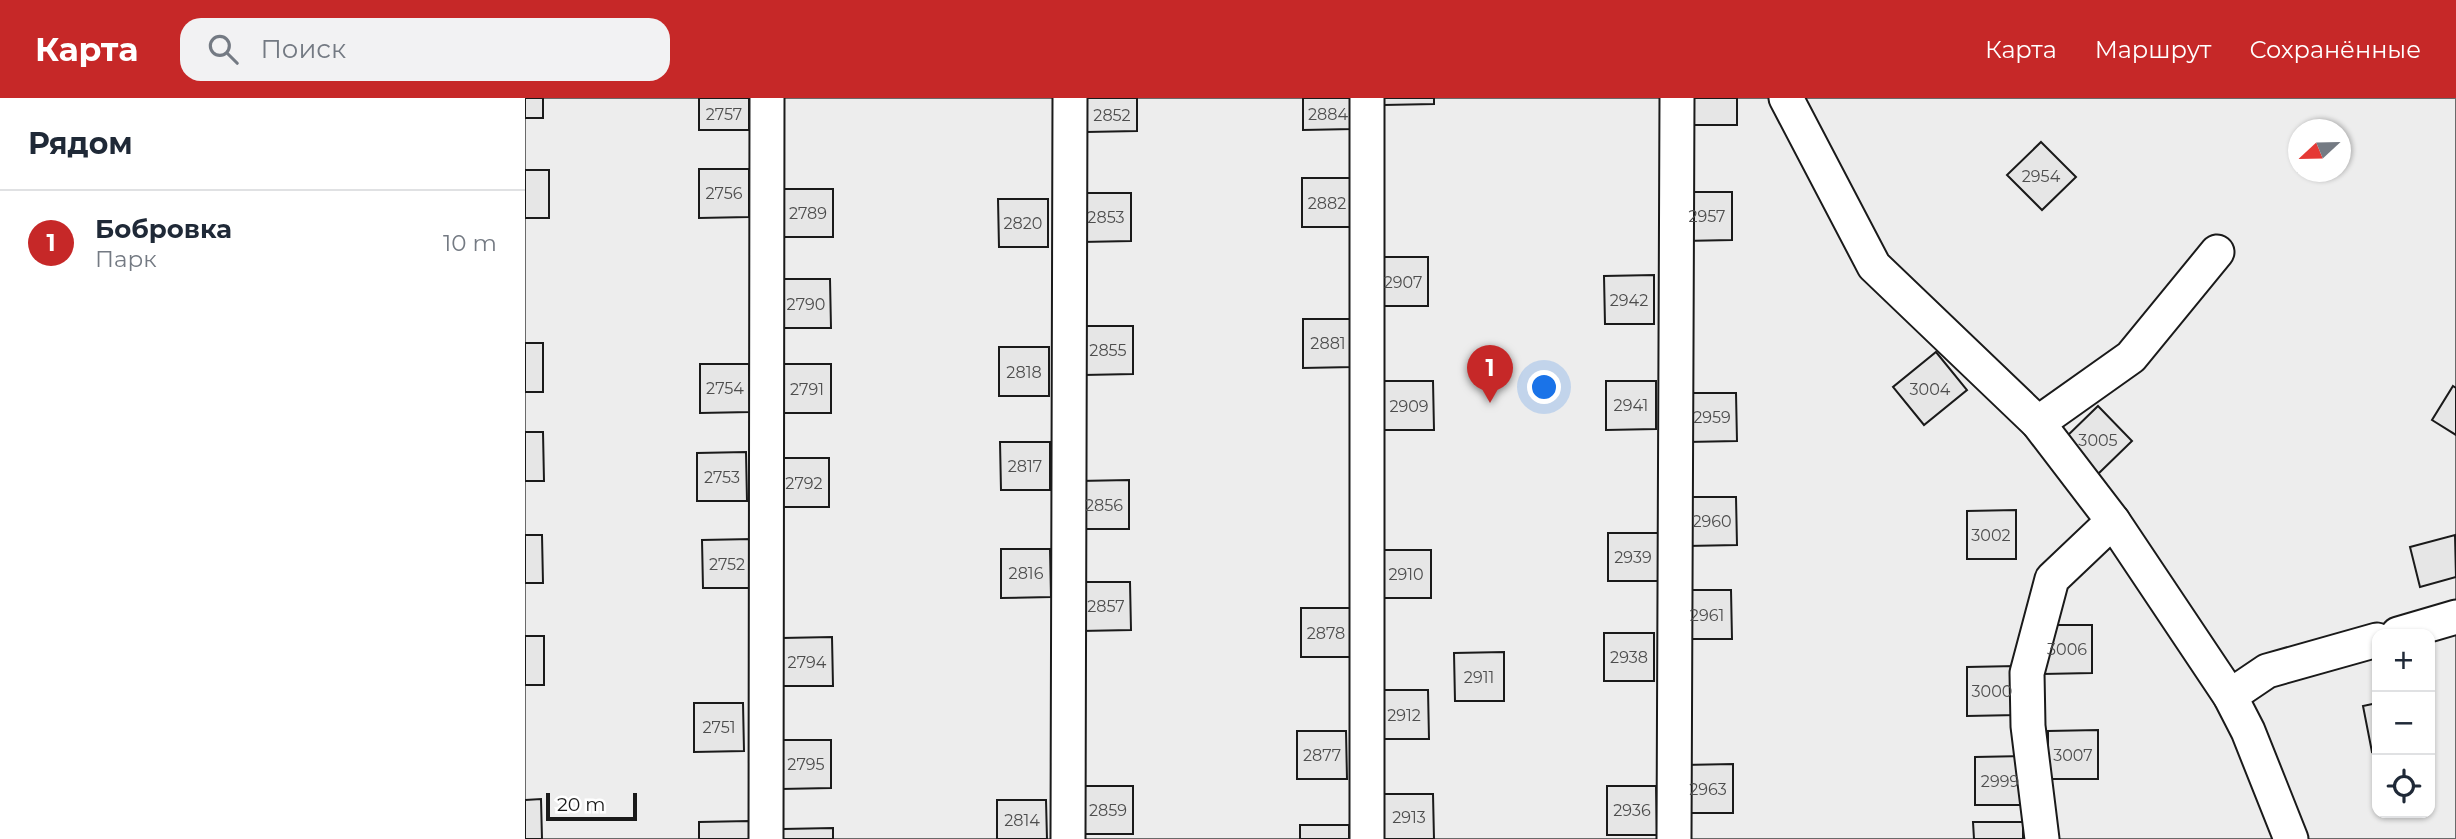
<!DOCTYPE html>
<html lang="ru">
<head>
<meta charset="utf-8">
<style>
	:root { --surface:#fff; --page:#f2f2f3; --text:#1f2937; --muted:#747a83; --line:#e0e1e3; --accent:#c62828 }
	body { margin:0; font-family:Montserrat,sans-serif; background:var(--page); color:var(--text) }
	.controls { position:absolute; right:21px; bottom:21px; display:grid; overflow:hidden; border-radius:14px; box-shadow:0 2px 5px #0004 }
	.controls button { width:63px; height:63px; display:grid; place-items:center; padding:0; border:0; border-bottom:2px solid var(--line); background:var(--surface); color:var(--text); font:35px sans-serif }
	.compass { position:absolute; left:1763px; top:21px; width:63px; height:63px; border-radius:50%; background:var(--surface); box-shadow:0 2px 5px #0004; rotate:248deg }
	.scale { position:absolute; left:21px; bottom:18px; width:91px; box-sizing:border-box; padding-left:7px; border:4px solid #1a1a1a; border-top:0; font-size:19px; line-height:24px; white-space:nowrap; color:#1a1a1a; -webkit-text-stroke:5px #fff; paint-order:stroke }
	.you { position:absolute; left:1020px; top:290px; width:24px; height:24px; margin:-18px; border:5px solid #fff; border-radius:50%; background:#1a73e8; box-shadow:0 0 0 10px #1a73e833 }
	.badge { display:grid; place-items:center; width:46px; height:46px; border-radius:50%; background:var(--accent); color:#fff; font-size:23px; font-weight:700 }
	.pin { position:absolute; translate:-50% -58px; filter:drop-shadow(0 2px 4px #0008) }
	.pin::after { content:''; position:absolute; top:37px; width:24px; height:21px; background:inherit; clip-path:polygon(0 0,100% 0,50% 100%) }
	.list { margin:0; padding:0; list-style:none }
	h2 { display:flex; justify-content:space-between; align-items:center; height:91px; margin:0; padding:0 28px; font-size:30px }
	h2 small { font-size:23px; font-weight:400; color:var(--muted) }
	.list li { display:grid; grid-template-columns:46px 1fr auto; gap:21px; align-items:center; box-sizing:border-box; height:105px; padding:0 28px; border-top:2px solid var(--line) }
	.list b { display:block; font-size:26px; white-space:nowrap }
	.list p { margin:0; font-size:23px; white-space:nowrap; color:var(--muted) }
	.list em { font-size:23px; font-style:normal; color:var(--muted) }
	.icon { flex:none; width:38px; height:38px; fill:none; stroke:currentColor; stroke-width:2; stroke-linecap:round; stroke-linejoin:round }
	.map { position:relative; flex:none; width:1931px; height:741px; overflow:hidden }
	header { display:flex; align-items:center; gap:42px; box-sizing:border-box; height:98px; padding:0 35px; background:var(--accent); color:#fff }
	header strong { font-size:33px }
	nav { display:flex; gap:38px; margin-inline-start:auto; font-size:24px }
	.search { width:490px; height:63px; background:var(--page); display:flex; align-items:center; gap:18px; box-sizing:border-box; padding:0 24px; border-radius:21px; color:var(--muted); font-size:26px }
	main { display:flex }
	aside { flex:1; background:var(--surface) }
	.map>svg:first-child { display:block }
</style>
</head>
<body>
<header>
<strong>Карта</strong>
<div class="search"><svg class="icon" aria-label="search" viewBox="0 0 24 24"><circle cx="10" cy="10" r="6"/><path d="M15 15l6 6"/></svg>Поиск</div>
<nav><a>Карта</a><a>Маршрут</a><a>Сохранённые</a></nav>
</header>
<main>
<aside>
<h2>Рядом<small></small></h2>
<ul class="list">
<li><span class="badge">1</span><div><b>Бобровка</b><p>Парк</p></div><em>10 m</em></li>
</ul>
</aside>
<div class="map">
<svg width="1931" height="741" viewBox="0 0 1931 741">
	<rect width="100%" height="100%" fill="#fff"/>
	<path fill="#ededed" stroke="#6a6a6a" stroke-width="2" fill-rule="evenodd" d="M0,0H1931V741H0ZM1773,32H1815V74H1773ZM1852,536H1905V715H1852Z"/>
	<g fill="#e6e6e6" stroke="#1a1a1a" stroke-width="2">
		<rect x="0" y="0" width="18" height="20"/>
		<rect x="174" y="0" width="50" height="32"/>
		<path d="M562,0H612V33L562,34Z"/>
		<path d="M778,0H828V31L778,32Z"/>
		<path d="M859,0H909V6L859,7Z"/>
		<path d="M1162,0H1212V27H1163Z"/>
		<path d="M1516,44L1551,79L1517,112L1482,77Z"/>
		<path d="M174,71H224V119L174,120Z"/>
		<rect x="0" y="72" width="24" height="48"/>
		<path d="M777,80H826L827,129H777Z"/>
		<rect x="258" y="91" width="50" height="48"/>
		<path d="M1157,94H1207V142L1158,143Z"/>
		<path d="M556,95H606V143L557,144Z"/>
		<path d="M473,101H523V149H474Z"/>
		<rect x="853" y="159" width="50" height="49"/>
		<path d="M1129,177V226H1080L1079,178Z"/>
		<path d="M256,181H305L306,230H256Z"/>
		<path d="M778,221H828V269L778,270Z"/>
		<path d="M558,228H608V276L559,277Z"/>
		<rect x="0" y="245" width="18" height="49"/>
		<rect x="474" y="249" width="50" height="49"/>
		<path d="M1411,254L1442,292L1399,327L1368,289Z"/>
		<path d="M175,266H224L225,314L175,315Z"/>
		<path d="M256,266H306V315H257Z"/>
		<path d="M859,283H908L909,332H859Z"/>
		<path d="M1081,283H1131V331L1081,332Z"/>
		<path d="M1928,288L1931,290V337L1907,322Z"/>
		<path d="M1162,295H1211L1212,343L1162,344Z"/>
		<path d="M1573,308L1607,343L1573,376L1539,341Z"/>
		<path d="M0,334H18L19,383H0Z"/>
		<path d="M475,344H525V392H476Z"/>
		<path d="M221,354L222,403H172V355Z"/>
		<rect x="254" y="360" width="50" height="49"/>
		<path d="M604,382V431H554V383Z"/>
		<path d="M1161,399H1211L1212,447L1162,448Z"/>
		<path d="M1491,412V461H1442V413Z"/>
		<rect x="1083" y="435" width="50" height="48"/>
		<path d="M0,437H17L18,485H0Z"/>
		<path d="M1930,437L1931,479L1895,489L1885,449Z"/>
		<path d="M227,441V490H178L177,442Z"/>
		<path d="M476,451H525L526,499L476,500Z"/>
		<path d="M856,452H906V500H857Z"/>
		<path d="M556,484H605L606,532L556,533Z"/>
		<path d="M1157,492H1206L1207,541H1157Z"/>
		<rect x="776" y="510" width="50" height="49"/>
		<path d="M1517,527H1567V575L1518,576Z"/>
		<rect x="1079" y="535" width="50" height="48"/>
		<rect x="0" y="538" width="19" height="49"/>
		<path d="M307,539L308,588H258L257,540Z"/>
		<path d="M979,554V603H930L929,555Z"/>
		<path d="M1491,568L1492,617L1442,618V569Z"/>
		<path d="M854,592H903L904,641H854Z"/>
		<path d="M169,605H218L219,653L169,654Z"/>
		<path d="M1852,605V653L1847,654L1838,608Z"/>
		<path d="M1573,632V681H1523V633Z"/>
		<path d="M772,633H821L822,681H772Z"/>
		<path d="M256,642H306V690L256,691Z"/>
		<path d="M1500,658V707H1450V659Z"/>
		<path d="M1208,666V715H1159L1158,667Z"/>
		<path d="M558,688H608V736H559Z"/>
		<path d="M1082,688H1131L1132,737H1082Z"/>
		<path d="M859,696H908L909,741H859Z"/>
		<path d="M16,701L17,741H0V702Z"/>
		<path d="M472,702H521L522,741H472Z"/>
		<path d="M224,723V741H174V724Z"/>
		<path d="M1448,724H1498V741H1449Z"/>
		<rect x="775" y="727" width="49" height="14"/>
		<path d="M308,730V741H258V731Z"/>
	</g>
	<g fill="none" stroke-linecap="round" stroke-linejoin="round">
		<defs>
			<g id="minor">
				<path d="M1261,0L1349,168L1513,325L1588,423L1705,598L1723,633L1766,741"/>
				<path d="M1513,325L1606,259L1692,154"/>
				<path d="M1873,536L1931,519"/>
				<path d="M1705,598L1742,573L1852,542"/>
				<path d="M241,741L242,0"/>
				<path d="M543,741L545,0"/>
				<path d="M842,741V0"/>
				<path d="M1149,741L1152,0"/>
				<path d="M1517,741L1503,628L1502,575L1527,481L1588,423"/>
			</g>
		</defs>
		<use href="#minor" stroke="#1a1a1a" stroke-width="37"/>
		<use href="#minor" stroke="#fff" stroke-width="33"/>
	</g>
	<g text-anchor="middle" stroke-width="5" stroke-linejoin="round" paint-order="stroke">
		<g font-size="16" fill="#4d4d4d">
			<text x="199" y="22">2757</text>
			<text x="803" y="22">2884</text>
			<text x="587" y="23">2852</text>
			<text x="1516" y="84">2954</text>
			<text x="199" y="101">2756</text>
			<text x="802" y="111">2882</text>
			<text x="283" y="121">2789</text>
			<text x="1182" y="124">2957</text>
			<text x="581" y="125">2853</text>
			<text x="498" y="131">2820</text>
			<text x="878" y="190">2907</text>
			<text x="1104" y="208">2942</text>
			<text x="281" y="212">2790</text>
			<text x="803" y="251">2881</text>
			<text x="583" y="258">2855</text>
			<text x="499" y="280">2818</text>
			<text x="200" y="296">2754</text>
			<text x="282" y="297">2791</text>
			<text x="1405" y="297">3004</text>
			<text x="1106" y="313">2941</text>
			<text x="884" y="314">2909</text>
			<text x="1187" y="325">2959</text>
			<text x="1573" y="348">3005</text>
			<text x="500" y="374">2817</text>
			<text x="197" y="385">2753</text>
			<text x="279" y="391">2792</text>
			<text x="579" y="413">2856</text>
			<text x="1187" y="429">2960</text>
			<text x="1466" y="443">3002</text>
			<text x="1108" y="465">2939</text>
			<text x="202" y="472">2752</text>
			<text x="501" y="481">2816</text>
			<text x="881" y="482">2910</text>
			<text x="581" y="514">2857</text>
			<text x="1182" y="523">2961</text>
			<text x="801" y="541">2878</text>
			<text x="1542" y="557">3006</text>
			<text x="1104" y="565">2938</text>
			<text x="282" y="570">2794</text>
			<text x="954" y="585">2911</text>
			<text x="1467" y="599">3000</text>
			<text x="879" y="623">2912</text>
			<text x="194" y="635">2751</text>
			<text x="797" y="663">2877</text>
			<text x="1548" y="663">3007</text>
			<text x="281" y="672">2795</text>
			<text x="1475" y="689">2999</text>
			<text x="1183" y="697">2963</text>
			<text x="583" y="718">2859</text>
			<text x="1107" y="718">2936</text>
			<text x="884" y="725">2913</text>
			<text x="497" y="728">2814</text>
		</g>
	</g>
</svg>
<div class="controls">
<button>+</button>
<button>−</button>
<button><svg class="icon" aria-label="locate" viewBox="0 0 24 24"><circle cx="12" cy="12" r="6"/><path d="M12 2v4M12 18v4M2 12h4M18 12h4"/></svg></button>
</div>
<svg class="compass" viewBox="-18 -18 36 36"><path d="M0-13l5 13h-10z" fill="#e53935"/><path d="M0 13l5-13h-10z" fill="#747a83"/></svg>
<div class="scale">20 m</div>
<div class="you"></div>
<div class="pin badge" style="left:965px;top:305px">1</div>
</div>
</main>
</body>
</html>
